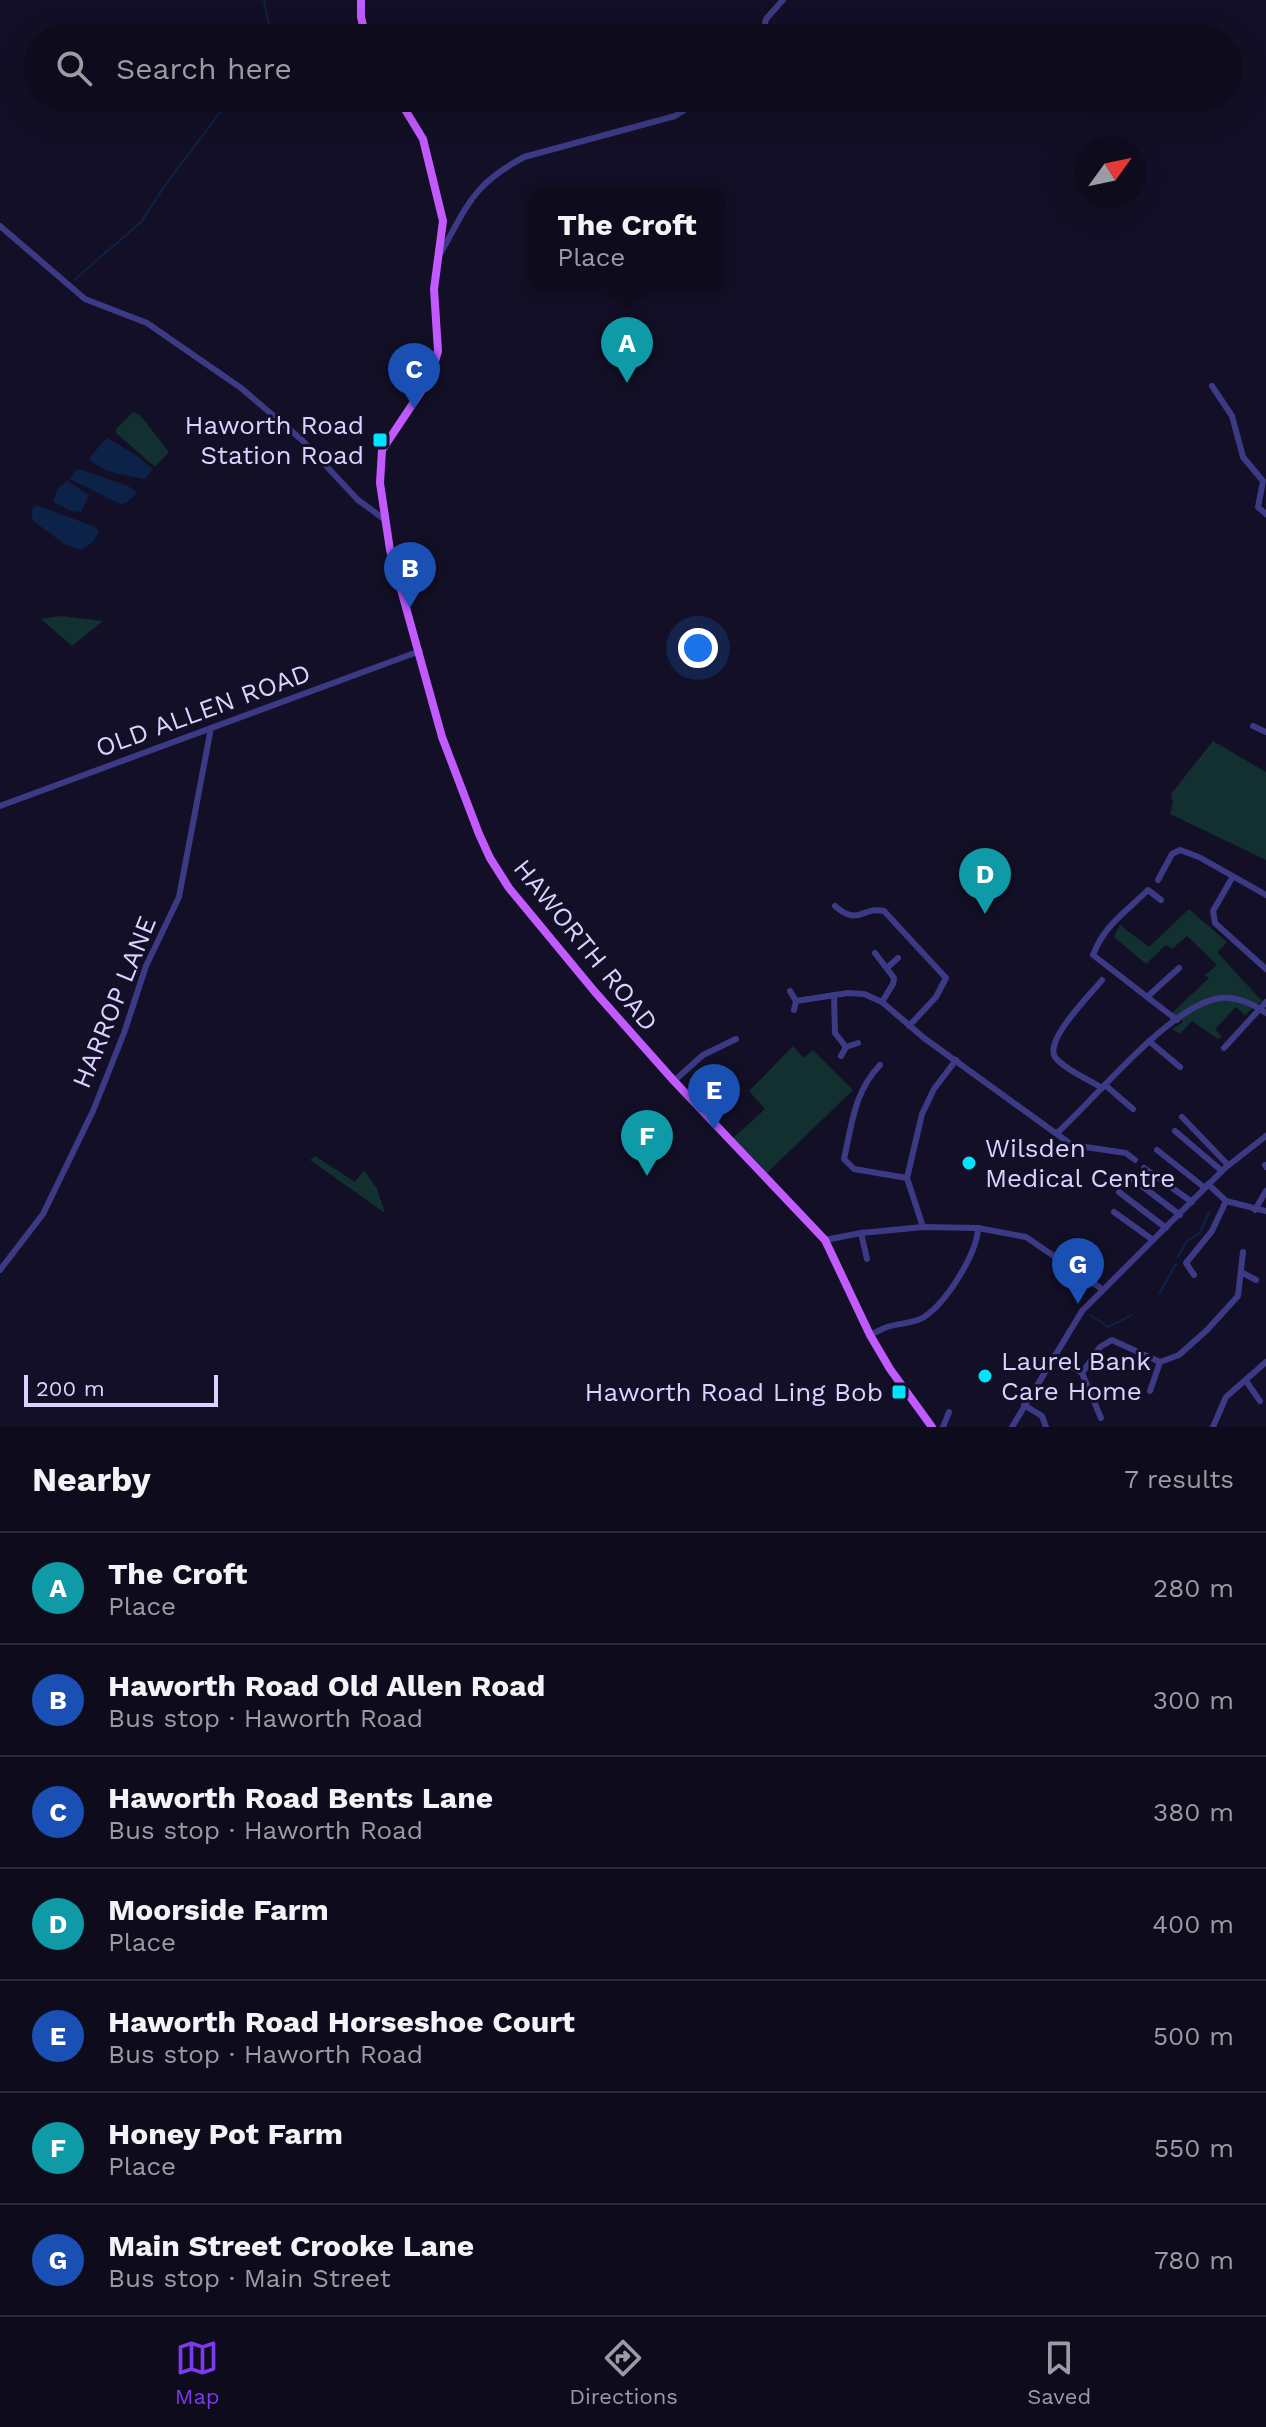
<!DOCTYPE html>
<html lang="en">
<head>
<meta charset="utf-8">
<style>
	:root { --surface:#0e0b1c; --page:#1c1929; --text:#f1f3f6; --muted:#9b9ba3; --line:#2e2b3b; --accent:#7c3aed }
	body { margin:0; font-family:"Work Sans",sans-serif; background:var(--page); color:var(--text) }
	.compass { position:absolute; left:1074px; top:136px; width:72px; height:72px; border-radius:50%; background:var(--surface); box-shadow:0 8px 32px #0002; rotate:57deg }
	.scale { position:absolute; left:24px; bottom:20px; width:194px; box-sizing:border-box; padding-left:8px; border:4px solid #d9d4ff; border-top:0; font-size:22px; line-height:28px; white-space:nowrap; color:#d9d4ff; -webkit-text-stroke:6px #130f26; paint-order:stroke }
	.you { position:absolute; left:698px; top:648px; width:28px; height:28px; margin:-20px; border:6px solid #fff; border-radius:50%; background:#1a73e8; box-shadow:0 0 0 12px #1a73e833 }
	.badge { display:grid; place-items:center; width:52px; height:52px; border-radius:50%; background:var(--accent); color:#fff; font-size:26px; font-weight:700 }
	.pin { position:absolute; translate:-50% -66px; filter:drop-shadow(0 2px 4px #0008) }
	.pin::after { content:''; position:absolute; top:42px; width:28px; height:24px; background:inherit; clip-path:polygon(0 0,100% 0,50% 100%) }
	.popup { position:absolute; left:529px; top:187px; width:196px; height:104px; box-sizing:border-box; display:grid; place-content:center; border-radius:16px; background:var(--surface); filter:drop-shadow(0 2px 6px #0005); font-size:26px; white-space:nowrap; color:var(--muted) }
	.popup b { font-size:30px; color:var(--text) }
	.popup::after { content:''; position:absolute; left:50%; top:100%; margin-left:-16px; border:16px solid transparent; border-top-color:var(--surface) }
	.list { margin:0; padding:0; list-style:none }
	h2 { display:flex; justify-content:space-between; align-items:center; height:104px; margin:0; padding:0 32px; font-size:34px }
	h2 small { font-size:26px; font-weight:400; color:var(--muted) }
	.list li { display:grid; grid-template-columns:52px 1fr auto; gap:24px; align-items:center; box-sizing:border-box; height:112px; padding:0 32px; border-top:2px solid var(--line) }
	.list b { display:block; font-size:30px; white-space:nowrap }
	.list p { margin:0; font-size:26px; white-space:nowrap; color:var(--muted) }
	.list em { font-size:26px; font-style:normal; color:var(--muted) }
	.icon { flex:none; width:44px; height:44px; fill:none; stroke:currentColor; stroke-width:2; stroke-linecap:round; stroke-linejoin:round }
	.map { position:relative; flex:none; width:1266px; height:1427px; overflow:hidden }
	.search { position:absolute; background:var(--surface); box-shadow:0 8px 32px #0002; left:24px; right:24px; top:24px; height:88px; display:flex; align-items:center; gap:20px; box-sizing:border-box; padding:0 28px; border-radius:44px; color:var(--muted); font-size:30px }
	.sheet { height:888px; background:var(--surface) }
	nav { display:flex; justify-content:space-around; align-items:center; box-sizing:border-box; height:112px; border-top:2px solid var(--line); background:var(--surface); font-size:22px; color:var(--muted) }
	nav a { display:grid; justify-items:center; gap:4px }
	nav .on { color:var(--accent) }
	.map>svg:first-child { display:block }
</style>
</head>
<body>
<div class="map">
<svg width="1266" height="1427" viewBox="0 0 1266 1427">
	<rect width="100%" height="100%" fill="#130f26"/>
	<g fill="#12302f">
		<path d="M133,412L140,415L169,452L155,467L116,433V429Z"/>
		<path d="M61,616L103,621L72,646L41,619Z"/>
		<path d="M1213,741L1266,772V860L1170,814L1173,803L1171,794Z"/>
		<path d="M1189,909L1227,942L1217,952L1262,1001L1245,1015L1236,1007L1215,1029L1222,1037L1218,1039L1192,1021L1180,1034L1172,1029L1183,1022L1172,1013L1209,978L1205,975L1217,965L1187,936L1172,949L1166,945L1146,964L1114,937L1120,925L1149,947Z"/>
		<path d="M793,1046L804,1058L813,1050L853,1090L767,1173L733,1138L765,1109L749,1091Z"/>
		<path d="M315,1156L355,1182L364,1170L377,1189L385,1213L310,1160Z"/>
	</g>
	<g fill="#0c2248">
		<path d="M107,438L133,453L153,469L145,479C127,475 100,473 89,458Z"/>
		<path d="M79,469L128,486L137,493L126,503L120,504L70,479L75,471Z"/>
		<path d="M67,481L89,495L81,512L71,511L53,502L57,489Z"/>
		<path d="M36,505L93,526L99,530C97,539 89,546 81,550L66,545L33,521L31,510Z"/>
	</g>
	<g fill="none" stroke-linecap="round" stroke-linejoin="round">
		<g stroke="#0c2248" stroke-width="2">
			<path d="M264,0L270,31L268,38"/>
			<path d="M74,280L141,222L166,184L231,98"/>
			<path d="M1178,1257L1187,1241L1200,1233L1209,1212"/>
			<path d="M1159,1294L1176,1264"/>
			<path d="M1090,1315L1108,1327L1132,1315"/>
		</g>
		<g stroke="#3d3a85" stroke-width="6">
			<path d="M762,38L766,19L783,0"/>
			<path d="M0,226L85,299L147,323L241,388L302,440L358,500L384,519"/>
			<path d="M440,254C468,205 472,185 524,157L675,116L703,98"/>
			<path d="M1212,386L1232,416L1243,457L1263,481L1258,507L1266,514"/>
			<path d="M1253,726L1266,732"/>
			<path d="M0,806L420,651"/>
			<path d="M1232,878L1213,911L1215,923L1266,969"/>
			<path d="M1158,880L1172,854L1180,850L1199,857L1266,895"/>
			<path d="M1161,900L1148,890C1127,911 1104,925 1093,955L1177,1020"/>
			<path d="M835,906C859,927 862,906 884,911L946,978L936,997L909,1026"/>
			<path d="M875,953L894,978L893,984L882,1002"/>
			<path d="M888,967L898,958"/>
			<path d="M790,991L796,1001L794,1010"/>
			<path d="M834,995L835,1033L846,1047"/>
			<path d="M1147,997L1179,968"/>
			<path d="M796,1001L848,993L864,994L882,1002L924,1038L1072,1145L1126,1153L1135,1160"/>
			<path d="M1149,1041L1180,1067"/>
			<path d="M1224,1048L1266,1002"/>
			<path d="M841,1056L846,1047L858,1043"/>
			<path d="M880,1065C854,1092 852,1124 844,1159L854,1169L907,1178"/>
			<path d="M674,1081L703,1055L736,1039"/>
			<path d="M1105,1085L1133,1109"/>
			<path d="M1102,1088C1091,1081 1061,1067 1055,1057C1044,1040 1091,994 1102,980"/>
			<path d="M1182,1117L1228,1165"/>
			<path d="M1175,1131L1222,1171"/>
			<path d="M1058,1132C1096,1098 1170,1005 1220,998C1235,996 1254,1004 1266,1013"/>
			<path d="M1157,1150L1205,1188"/>
			<path d="M1265,1165L1266,1167"/>
			<path d="M1144,1168L1192,1202"/>
			<path d="M1130,1177L1180,1215"/>
			<path d="M1208,1184L1226,1201L1266,1211"/>
			<path d="M1119,1192L1166,1228"/>
			<path d="M1255,1210L1266,1191"/>
			<path d="M1114,1212L1153,1240"/>
			<path d="M923,1227L907,1178L922,1114L934,1089L956,1060"/>
			<path d="M861,1233L867,1259"/>
			<path d="M825,1240L861,1233L923,1227L978,1228L1026,1237L1102,1289"/>
			<path d="M0,1270L43,1214L93,1111L124,1033L146,966L179,897L211,728"/>
			<path d="M1241,1272L1256,1280"/>
			<path d="M1194,1275L1186,1263L1212,1231L1226,1201"/>
			<path d="M870,1335C876,1332 882,1329 887,1327C899,1323 913,1324 924,1317C946,1303 977,1254 978,1228"/>
			<path d="M1054,1356L1082,1373L1101,1418"/>
			<path d="M1160,1362L1179,1355L1207,1330L1238,1296L1243,1252"/>
			<path d="M1082,1373L1100,1347L1112,1340L1160,1362L1150,1391"/>
			<path d="M1246,1381L1260,1401"/>
			<path d="M1024,1405L1042,1416L1046,1427"/>
			<path d="M943,1427L949,1412"/>
			<path d="M1012,1427L1082,1311L1225,1168L1266,1136"/>
			<path d="M1213,1427L1226,1397L1266,1362"/>
		</g>
		<g stroke="#c25bff" stroke-width="8">
			<path d="M361,0V17L366,38"/>
			<path d="M398,98L423,139L443,221L434,289L438,351L430,378L382,450L380,483L390,550L442,737L479,834L490,858L509,888L595,992L674,1081L825,1240L870,1335L890,1369L932,1427"/>
		</g>
	</g>
	<g fill="#00e5ff" stroke="#130f26" stroke-width="3">
		<rect x="372" y="432" width="16" height="16" rx="4"/>
		<circle cx="969" cy="1163" r="8"/>
		<circle cx="985" cy="1376" r="8"/>
		<rect x="891" y="1384" width="16" height="16" rx="4"/>
	</g>
	<g text-anchor="middle" stroke-width="6" stroke-linejoin="round" paint-order="stroke">
		<g font-size="26" fill="#d9d4ff" stroke="#130f26" text-anchor="end">
			<text x="364" y="434">Haworth Road<tspan x="364" dy="30">Station Road</tspan></text>
			<text x="985" y="1157" text-anchor="start">Wilsden<tspan x="985" dy="30">Medical Centre</tspan></text>
			<text x="1001" y="1370" text-anchor="start">Laurel Bank<tspan x="1001" dy="30">Care Home</tspan></text>
			<text x="883" y="1401">Haworth Road Ling Bob</text>
		</g>
		<g font-size="26" fill="#d9d4ff" stroke="#130f26">
			<text transform="translate(203 710) rotate(-20)" y="9">OLD ALLEN ROAD</text>
			<text transform="translate(586 945) rotate(51)" y="9">HAWORTH ROAD</text>
			<text transform="translate(114 1002) rotate(-68)" y="9">HARROP LANE</text>
		</g>
	</g>
</svg>
<svg class="compass" viewBox="-18 -18 36 36"><path d="M0-13l5 13h-10z" fill="#e53935"/><path d="M0 13l5-13h-10z" fill="#9b9ba3"/></svg>
<div class="scale">200 m</div>
<div class="you"></div>
<div class="pin badge" style="left:627px;top:383px;background:#0f9aa8">A</div>
<div class="popup"><b>The Croft</b>Place</div>
<div class="pin badge" style="left:410px;top:608px;background:#1a4fb4">B</div>
<div class="pin badge" style="left:414px;top:409px;background:#1a4fb4">C</div>
<div class="pin badge" style="left:985px;top:914px;background:#0f9aa8">D</div>
<div class="pin badge" style="left:714px;top:1130px;background:#1a4fb4">E</div>
<div class="pin badge" style="left:647px;top:1176px;background:#0f9aa8">F</div>
<div class="pin badge" style="left:1078px;top:1304px;background:#1a4fb4">G</div>
<div class="search"><svg class="icon" aria-label="search" viewBox="0 0 24 24"><circle cx="10" cy="10" r="6"/><path d="M15 15l6 6"/></svg>Search here</div>
</div>
<section class="sheet">
<h2>Nearby<small>7 results</small></h2>
<ul class="list">
<li><span class="badge" style="background:#0f9aa8">A</span><div><b>The Croft</b><p>Place</p></div><em>280 m</em></li>
<li><span class="badge" style="background:#1a4fb4">B</span><div><b>Haworth Road Old Allen Road</b><p>Bus stop · Haworth Road</p></div><em>300 m</em></li>
<li><span class="badge" style="background:#1a4fb4">C</span><div><b>Haworth Road Bents Lane</b><p>Bus stop · Haworth Road</p></div><em>380 m</em></li>
<li><span class="badge" style="background:#0f9aa8">D</span><div><b>Moorside Farm</b><p>Place</p></div><em>400 m</em></li>
<li><span class="badge" style="background:#1a4fb4">E</span><div><b>Haworth Road Horseshoe Court</b><p>Bus stop · Haworth Road</p></div><em>500 m</em></li>
<li><span class="badge" style="background:#0f9aa8">F</span><div><b>Honey Pot Farm</b><p>Place</p></div><em>550 m</em></li>
<li><span class="badge" style="background:#1a4fb4">G</span><div><b>Main Street Crooke Lane</b><p>Bus stop · Main Street</p></div><em>780 m</em></li>
</ul>
</section>
<nav>
<a class="on"><svg class="icon" aria-label="map" viewBox="0 0 24 24"><path d="M3 6l6-2 6 2 6-2v14l-6 2-6-2-6 2zM9 4v14M15 6v14"/></svg>Map</a>
<a><svg class="icon" aria-label="directions" viewBox="0 0 24 24"><path d="M12 3l9 9-9 9-9-9zM9 14v-3h6M13 9l2 2-2 2"/></svg>Directions</a>
<a><svg class="icon" aria-label="saved" viewBox="0 0 24 24"><path d="M7 4h10v16l-5-4-5 4z"/></svg>Saved</a>
</nav>
</body>
</html>
